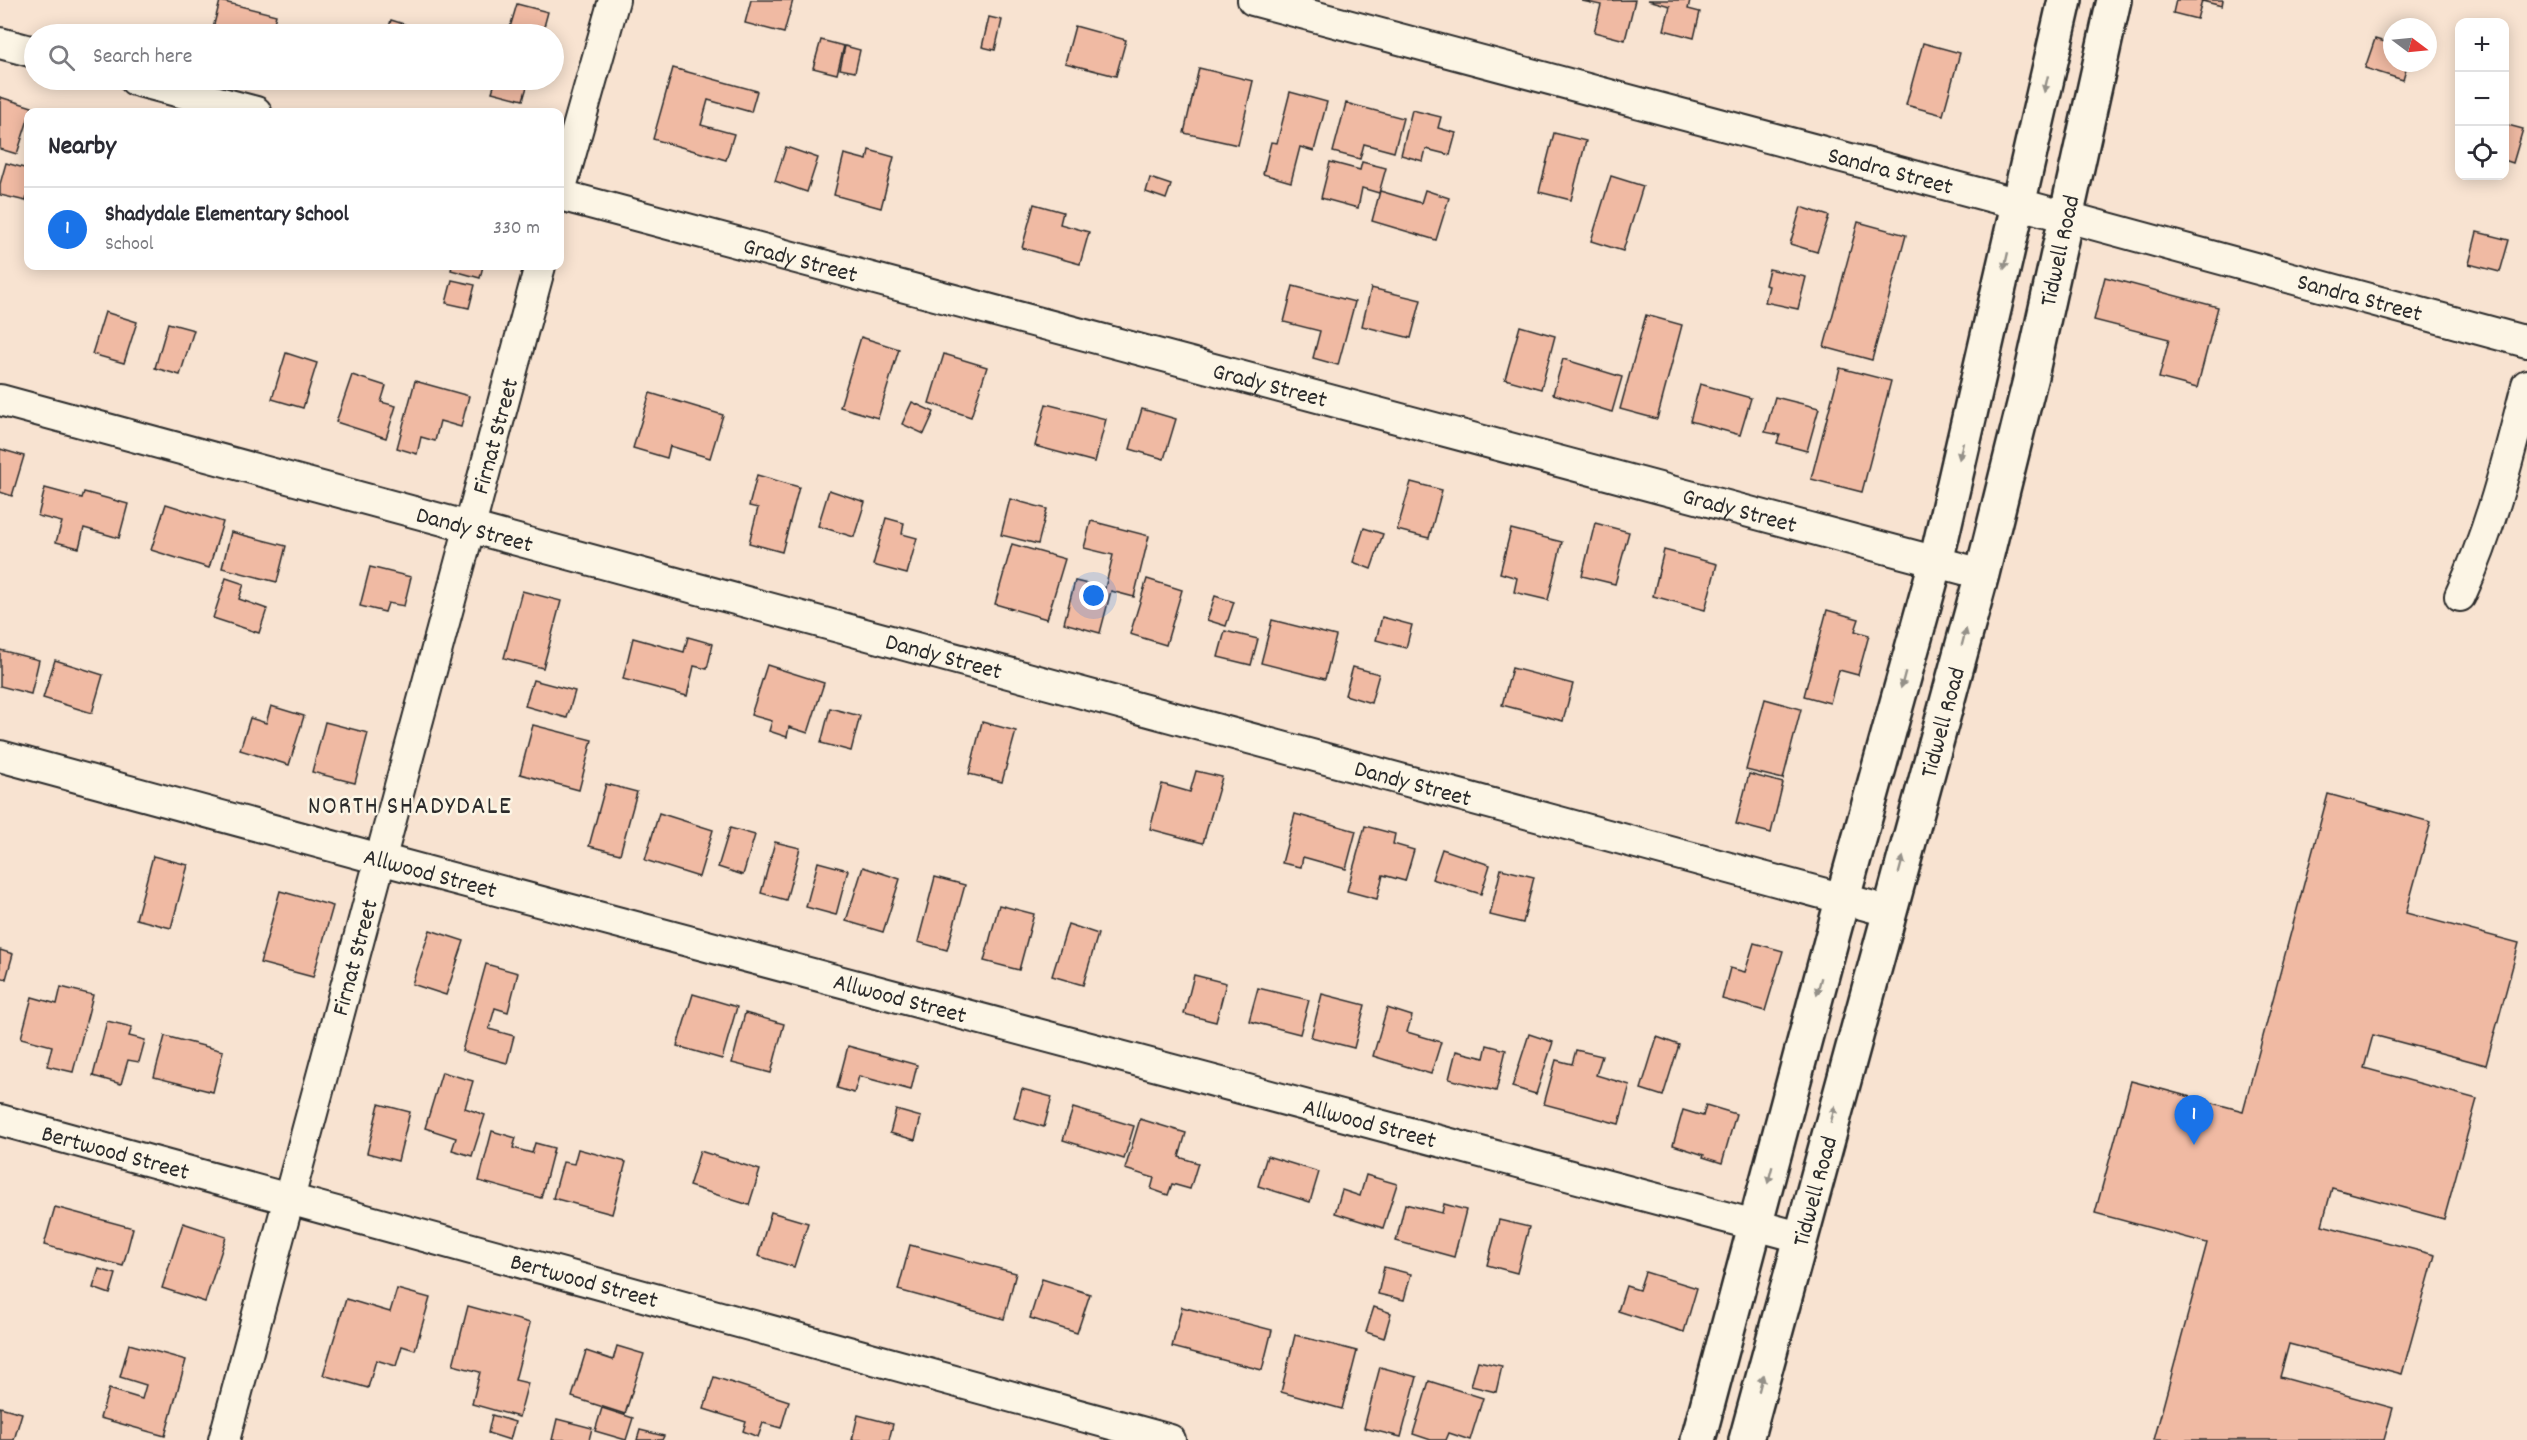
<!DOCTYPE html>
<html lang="en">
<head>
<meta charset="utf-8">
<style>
	:root { --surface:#fff; --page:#f2f2f3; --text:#2b2b33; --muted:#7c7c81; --line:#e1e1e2; --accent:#1a73e8 }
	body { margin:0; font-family:Dekko,sans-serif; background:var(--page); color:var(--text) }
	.controls { position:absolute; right:18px; top:18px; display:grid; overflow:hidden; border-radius:12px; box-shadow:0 3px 15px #0003 }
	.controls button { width:54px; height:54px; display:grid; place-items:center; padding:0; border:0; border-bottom:2px solid var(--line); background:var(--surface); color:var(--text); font:30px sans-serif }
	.compass { position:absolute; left:2383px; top:18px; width:54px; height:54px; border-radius:50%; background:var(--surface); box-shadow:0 3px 15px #0003; rotate:106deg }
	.you { position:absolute; left:1094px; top:596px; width:21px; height:21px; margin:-15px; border:4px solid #fff; border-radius:50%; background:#1a73e8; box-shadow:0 0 0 9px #1a73e833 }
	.badge { display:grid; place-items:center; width:39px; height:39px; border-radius:50%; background:var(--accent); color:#fff; font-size:20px; font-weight:700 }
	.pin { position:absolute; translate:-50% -50px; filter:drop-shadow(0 2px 3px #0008) }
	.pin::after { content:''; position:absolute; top:32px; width:21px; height:18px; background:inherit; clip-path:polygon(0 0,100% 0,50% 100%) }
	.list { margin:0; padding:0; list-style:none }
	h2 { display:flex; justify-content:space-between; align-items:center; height:78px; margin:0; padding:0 24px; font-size:26px }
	h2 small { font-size:20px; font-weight:400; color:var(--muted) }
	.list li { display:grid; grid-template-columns:39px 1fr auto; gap:18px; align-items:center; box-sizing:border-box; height:84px; padding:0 24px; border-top:2px solid var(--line) }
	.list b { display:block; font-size:22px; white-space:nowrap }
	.list p { margin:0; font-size:20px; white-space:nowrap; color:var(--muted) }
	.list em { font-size:20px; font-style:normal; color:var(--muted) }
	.icon { flex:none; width:33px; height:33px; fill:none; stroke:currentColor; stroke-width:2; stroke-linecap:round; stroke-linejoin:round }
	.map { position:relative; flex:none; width:2527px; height:1440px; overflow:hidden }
	.search { position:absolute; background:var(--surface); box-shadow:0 3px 15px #0003; left:24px; top:24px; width:540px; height:66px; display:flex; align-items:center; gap:15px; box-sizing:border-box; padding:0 21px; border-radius:33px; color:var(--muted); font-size:22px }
	.panel { position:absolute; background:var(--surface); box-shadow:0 3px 15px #0003; left:24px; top:108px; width:540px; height:162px; border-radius:12px }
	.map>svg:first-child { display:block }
</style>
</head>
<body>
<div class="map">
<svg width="2527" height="1440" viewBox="0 0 2527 1440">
	<rect width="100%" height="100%" fill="#f8e3d1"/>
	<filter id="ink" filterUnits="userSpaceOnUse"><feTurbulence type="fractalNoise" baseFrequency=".0167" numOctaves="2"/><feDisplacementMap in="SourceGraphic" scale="12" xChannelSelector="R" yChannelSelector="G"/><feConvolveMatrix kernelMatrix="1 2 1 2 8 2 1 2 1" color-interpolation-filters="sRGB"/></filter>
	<g filter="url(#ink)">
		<g fill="#f0baa3" stroke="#2b2b2b" stroke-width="1.5">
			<path d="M751,0H793L784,33L745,23Z"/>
			<path d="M1635,0L1625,40L1594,32L1601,5L1582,1Z"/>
			<path d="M1648,0H1690L1688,9L1700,12L1694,38L1664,30L1670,6Z"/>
			<path d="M2176,0H2223L2222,6L2202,1L2197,19L2173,13Z"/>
			<path d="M220,1L276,15L271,34H223L212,32Z"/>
			<path d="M517,4L548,12L542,34H508Z"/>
			<path d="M989,17L1002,20L995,50L982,47Z"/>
			<path d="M391,20L423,30L422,34H387Z"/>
			<path d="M1075,26L1126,40L1116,76L1065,63Z"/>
			<path d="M2375,39L2392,44V63H2408L2403,80L2365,68Z"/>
			<path d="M821,40L844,46L837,74L813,68Z"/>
			<path d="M1923,43L1960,53L1943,115L1906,105Z"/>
			<path d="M845,46L860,50L855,72L840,69Z"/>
			<path d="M673,68L757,91L751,112L708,100L701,125L734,134L726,160L653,139Z"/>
			<path d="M1199,68L1253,81L1238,145L1184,133Z"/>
			<path d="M375,80H408L405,89Z"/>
			<path d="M496,80H529L523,100L492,92Z"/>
			<path d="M1290,92L1327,102L1314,151L1300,147L1291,182L1263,174L1271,142L1277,143Z"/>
			<path d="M0,97L32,107L17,154L0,149Z"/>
			<path d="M1346,103L1403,118L1394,152L1364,144L1360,159L1333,152Z"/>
			<path d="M1412,110L1441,117L1438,128L1456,133L1450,155L1426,149L1423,161L1401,155Z"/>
			<path d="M2504,124L2523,129L2513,163L2504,160Z"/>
			<path d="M1554,133L1586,141L1571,200L1539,192Z"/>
			<path d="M786,147L818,158L807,192L775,181Z"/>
			<path d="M869,150L894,157L881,208L834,195L844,154L867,160Z"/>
			<path d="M1330,162L1360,170L1362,162L1386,168L1379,193L1362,188L1358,208L1321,198Z"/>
			<path d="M6,163L28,169V190L26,201L0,195V184Z"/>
			<path d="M1611,176L1643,186L1623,251L1591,241Z"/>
			<path d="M1150,178L1171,185L1166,199L1146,192Z"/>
			<path d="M1425,190L1449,198L1436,240L1372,221L1380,191L1421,203Z"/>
			<path d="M1034,204L1063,212L1060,224L1089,232L1080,264L1022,248Z"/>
			<path d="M1801,207L1829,216L1817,252L1790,244Z"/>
			<path d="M1858,222L1906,235L1872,360L1824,347Z"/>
			<path d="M2477,232L2509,240L2500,272L2469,264Z"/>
			<path d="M452,266H483L480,278L451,270Z"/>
			<path d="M1769,269L1806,277L1798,309L1765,302L1769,286L1765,285Z"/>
			<path d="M2105,277L2218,307L2197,388L2159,378L2169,339L2094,320Z"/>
			<path d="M452,280L475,285L469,308L446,303Z"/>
			<path d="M1293,286L1355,302L1338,365L1313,358L1320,331L1284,322Z"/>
			<path d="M1371,288L1421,300L1411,338L1362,326Z"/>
			<path d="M105,312L137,322L124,363L92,354Z"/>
			<path d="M1646,315L1682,325L1657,419L1620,409Z"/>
			<path d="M168,323L194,330L180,375L155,368Z"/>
			<path d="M1520,326L1555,336L1541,389L1505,379Z"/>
			<path d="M861,337L899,349L878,418L840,407Z"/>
			<path d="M286,353L317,363L303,408L272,399Z"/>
			<path d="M944,354L987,367L971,417L929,403Z"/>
			<path d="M1563,359L1622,377L1612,412L1553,394Z"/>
			<path d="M1840,368L1891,381L1862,492L1811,479Z"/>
			<path d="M352,375L386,386L381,402L396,406L386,438L336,422Z"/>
			<path d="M415,381L469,396L461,427L440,421L435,441L421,437L417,454L397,448Z"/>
			<path d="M1700,384L1751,398L1740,435L1690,421Z"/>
			<path d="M650,393L723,415L710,458L670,446L667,458L633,448Z"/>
			<path d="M1775,397L1819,408L1807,451L1777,443L1780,435L1765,432Z"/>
			<path d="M912,402L934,412L924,434L902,424Z"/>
			<path d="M1046,404L1106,419L1095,462L1035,446Z"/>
			<path d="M1142,409L1176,419L1164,459L1130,449Z"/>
			<path d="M0,449L24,456L12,496L0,492Z"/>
			<path d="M757,475L799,487L782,552L749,543L758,508L749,506Z"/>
			<path d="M1411,482L1442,490L1429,538L1397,530Z"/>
			<path d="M45,488L82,498L84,492L128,504L119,538L84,528L79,548L56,542L62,522L38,516Z"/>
			<path d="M829,490L865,502L854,537L818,526Z"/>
			<path d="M1010,499L1047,509L1038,544L1001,535Z"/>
			<path d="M166,504L223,522L209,568L151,550Z"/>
			<path d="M886,518L904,523L902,534L917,538L907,574L873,565Z"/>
			<path d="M1091,521L1149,536L1134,597L1111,591L1100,633L1064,623L1075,581L1105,588L1113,555L1084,548Z"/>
			<path d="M1595,523L1629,532L1615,584L1582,576Z"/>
			<path d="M1364,528L1383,534L1371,569L1353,562Z"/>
			<path d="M1511,529L1562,542L1548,600L1514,592L1517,578L1500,573Z"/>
			<path d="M231,532L286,546L277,582L222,568Z"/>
			<path d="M1012,544L1065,559L1047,619L995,604Z"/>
			<path d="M1664,550L1717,564L1705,610L1653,596Z"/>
			<path d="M370,567L411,577L404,606L388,603L385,612L360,606Z"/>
			<path d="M226,578L244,584L239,599L267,609L259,633L213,618Z"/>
			<path d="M1147,579L1182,590L1166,645L1130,634Z"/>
			<path d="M522,591L561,601L543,668L504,658Z"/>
			<path d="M1215,596L1234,602L1226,626L1207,620Z"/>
			<path d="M1827,610L1859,619L1855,631L1869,635L1858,675L1839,670L1830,703L1804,696Z"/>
			<path d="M1382,617L1412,625L1406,648L1376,640Z"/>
			<path d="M1272,620L1336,636L1325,679L1261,663Z"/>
			<path d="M1225,631L1258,639L1251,665L1218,657Z"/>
			<path d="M688,637L713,644L707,669L694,666L687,696L623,679L633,638L684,652Z"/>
			<path d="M0,650L39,660L31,694L0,686Z"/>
			<path d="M55,660L103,675L92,713L43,698Z"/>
			<path d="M767,665L824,683L808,733L789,727L787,737L769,731L772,721L751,715Z"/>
			<path d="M1353,667L1379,674L1371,703L1345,695Z"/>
			<path d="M1512,668L1573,684L1563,721L1502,705Z"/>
			<path d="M533,680L575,691L567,718L525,706Z"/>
			<path d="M1765,699L1801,709L1783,779L1746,770Z"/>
			<path d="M271,706L304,716L289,765L240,750L250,718L266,723Z"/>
			<path d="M830,708L860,716L851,751L821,743Z"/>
			<path d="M325,722L368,733L355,783L312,772Z"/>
			<path d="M982,722L1016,731L1002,782L969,774Z"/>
			<path d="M533,725L592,740L579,790L520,774Z"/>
			<path d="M1196,771L1222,777L1203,843L1150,829L1162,784L1190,792Z"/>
			<path d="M1749,774L1783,783L1771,833L1736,824Z"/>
			<path d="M606,784L637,792L620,854L589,846Z"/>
			<path d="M2328,794L2431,822L2406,913L2519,943L2486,1065L2373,1035L2364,1068L2477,1099L2444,1219L2332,1188L2322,1225L2435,1255L2402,1374L2289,1344L2280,1377L2393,1408L2384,1440H2154L2207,1243L2095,1213L2131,1081L2243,1111Z"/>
			<path d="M659,813L713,830L699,877L645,860Z"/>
			<path d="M1295,814L1356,831L1346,869L1303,857L1301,867L1282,863Z"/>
			<path d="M1365,826L1395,834L1393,844L1414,850L1405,881L1383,875L1377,899L1347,891Z"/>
			<path d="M730,828L755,835L743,875L718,867Z"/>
			<path d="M775,842L800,848L786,900L761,893Z"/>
			<path d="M1442,849L1490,865L1481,894L1432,879Z"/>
			<path d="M153,856L188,865L171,928L136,919Z"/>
			<path d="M818,862L848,870L836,915L806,907Z"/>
			<path d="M863,867L900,879L883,932L846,921Z"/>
			<path d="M1501,869L1534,877L1523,923L1490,915Z"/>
			<path d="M935,877L965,885L947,950L918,942Z"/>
			<path d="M280,891L333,906L313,977L260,963Z"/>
			<path d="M999,905L1034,914L1019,970L984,961Z"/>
			<path d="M1068,924L1098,934L1083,985L1052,976Z"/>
			<path d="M430,930L464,941L446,995L412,984Z"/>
			<path d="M1754,943L1783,951L1765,1011L1722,999L1730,968L1745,972Z"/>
			<path d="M0,950L13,954L6,979L0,977Z"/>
			<path d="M486,964L518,973L508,1012L495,1008L489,1029L514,1036L507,1063L462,1051Z"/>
			<path d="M1194,975L1226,983L1216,1022L1184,1014Z"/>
			<path d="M61,987L93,995L73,1072L47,1066L52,1046L21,1038L32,997L57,1004Z"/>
			<path d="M1258,988L1309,1000L1300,1034L1249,1021Z"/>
			<path d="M693,994L737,1007L722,1059L677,1046Z"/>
			<path d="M1322,994L1365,1005L1354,1048L1311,1037Z"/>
			<path d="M1387,1008L1412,1016L1407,1032L1441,1042L1431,1074L1373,1056Z"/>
			<path d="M745,1013L784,1024L771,1073L732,1063Z"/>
			<path d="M107,1021L132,1027L129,1036L145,1040L139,1062L128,1060L121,1084L93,1076Z"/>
			<path d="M1529,1034L1553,1042L1536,1094L1512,1087Z"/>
			<path d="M165,1036L223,1051L213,1092L154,1077Z"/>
			<path d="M1657,1037L1679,1045L1663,1096L1641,1089Z"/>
			<path d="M1487,1045L1506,1050L1496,1091L1449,1079L1456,1051L1484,1058Z"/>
			<path d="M848,1046L917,1065L911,1090L859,1076L854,1093L837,1088Z"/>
			<path d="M1576,1050L1602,1056L1596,1075L1630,1085L1619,1124L1544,1104L1556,1060L1572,1064Z"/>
			<path d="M442,1072L473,1081L465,1108L485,1115L472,1156L452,1150L456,1138L425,1128Z"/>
			<path d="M1022,1089L1052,1097L1044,1127L1014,1118Z"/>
			<path d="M379,1104L410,1112L398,1161L367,1153Z"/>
			<path d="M1706,1105L1736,1114L1722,1163L1703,1157L1704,1155L1673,1145L1683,1110L1703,1116Z"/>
			<path d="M1073,1108L1134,1126L1124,1159L1063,1140Z"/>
			<path d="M896,1110L921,1117L915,1140L890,1133Z"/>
			<path d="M1140,1119L1186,1133L1179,1157L1198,1163L1190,1189L1172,1184L1168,1195L1151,1189L1154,1178L1125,1169Z"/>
			<path d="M492,1131L516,1138L513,1148L532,1153L535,1143L554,1148L541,1198L479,1181Z"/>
			<path d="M578,1149L626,1162L612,1214L553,1198L563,1162L574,1164Z"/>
			<path d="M700,1151L760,1170L749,1205L689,1186Z"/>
			<path d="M1267,1156L1319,1172L1310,1202L1258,1186Z"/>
			<path d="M1366,1175L1397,1184L1383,1228L1335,1213L1342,1190L1360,1196Z"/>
			<path d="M1405,1204L1442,1213L1444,1204L1466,1210L1454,1257L1396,1241Z"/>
			<path d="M55,1207L133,1228L123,1266L44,1245Z"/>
			<path d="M771,1212L808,1223L794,1267L758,1256Z"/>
			<path d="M1499,1220L1529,1227L1517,1273L1487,1265Z"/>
			<path d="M183,1223L226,1237L205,1302L162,1288Z"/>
			<path d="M910,1245L1016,1273L1004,1319L898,1290Z"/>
			<path d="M1384,1267L1411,1274L1404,1300L1378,1294Z"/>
			<path d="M99,1269L116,1274L110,1294L93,1288Z"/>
			<path d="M1645,1272L1697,1288L1684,1332L1618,1311L1626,1286L1639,1290Z"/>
			<path d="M1042,1279L1090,1294L1077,1333L1030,1318Z"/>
			<path d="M397,1289L430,1298L415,1350L402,1346L396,1366L376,1360L368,1388L323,1375L346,1299L390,1312Z"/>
			<path d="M468,1306L530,1323L515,1380L528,1383L519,1417L472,1404L480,1372L453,1365Z"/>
			<path d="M1182,1307L1272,1330L1262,1370L1172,1347Z"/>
			<path d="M1374,1307L1391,1313L1384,1338L1366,1332Z"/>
			<path d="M1295,1335L1357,1351L1342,1409L1281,1392Z"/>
			<path d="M129,1344L186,1360L165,1436L100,1418L109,1389L142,1399L146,1385L120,1377Z"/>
			<path d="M617,1346L644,1354L625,1414L572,1397L586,1351L613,1360Z"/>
			<path d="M1478,1361L1502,1366L1496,1392L1471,1386Z"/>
			<path d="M1380,1367L1417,1377L1401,1437L1364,1428Z"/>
			<path d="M714,1377L789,1401L781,1428L763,1423L758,1437L743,1431L746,1422L704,1409Z"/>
			<path d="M1429,1381L1483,1398L1470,1440L1449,1433L1446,1440H1431L1413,1434Z"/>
			<path d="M0,1407L22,1413L14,1440H0Z"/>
			<path d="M602,1408L633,1418L626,1440L595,1431Z"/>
			<path d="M492,1415L515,1422L510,1440L488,1433Z"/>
			<path d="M858,1415L893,1424L889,1440H852Z"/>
			<path d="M557,1419L592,1428L589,1440H552Z"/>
			<path d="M640,1430L664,1436L662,1440H637Z"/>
		</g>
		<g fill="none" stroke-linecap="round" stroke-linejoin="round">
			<defs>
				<g id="minor">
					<path id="s1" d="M1253,0L2019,204L2527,342"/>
					<path d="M0,43L34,52"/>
					<path d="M135,80L256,112"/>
					<path d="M560,191L614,0"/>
					<path id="s2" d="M560,195L1982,574"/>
					<path id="s3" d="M0,400L1888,911"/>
					<path d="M2460,596C2491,529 2509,456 2527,385"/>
					<path id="s4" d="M0,756L380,859L1800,1237"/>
					<path id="s5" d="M0,1120L1170,1440"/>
					<path id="s6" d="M224,1440L540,266"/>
				</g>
				<g id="major">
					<path d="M1698,1440L1834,930L1936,562L2065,0"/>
					<path id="s7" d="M1746,1440L1982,574L2031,376L2114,0"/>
				</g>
			</defs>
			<use href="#minor" stroke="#2b2b2b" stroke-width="34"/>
			<use href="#major" stroke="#2b2b2b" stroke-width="38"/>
			<use href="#minor" stroke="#fcf5e5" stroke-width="30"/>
			<use href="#major" stroke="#fcf5e5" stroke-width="33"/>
		</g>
		<defs><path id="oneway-solid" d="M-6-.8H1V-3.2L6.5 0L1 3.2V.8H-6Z" transform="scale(1.5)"/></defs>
		<g fill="#949088">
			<use href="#oneway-solid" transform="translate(2046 84) rotate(103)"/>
			<use href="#oneway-solid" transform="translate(2006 261) rotate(103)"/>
			<use href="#oneway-solid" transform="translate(1961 451) rotate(103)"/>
			<use href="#oneway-solid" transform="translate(1964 637) rotate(-75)"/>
			<use href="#oneway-solid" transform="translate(1903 680) rotate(105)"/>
			<use href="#oneway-solid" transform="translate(1901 865) rotate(-75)"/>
			<use href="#oneway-solid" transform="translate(1819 986) rotate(105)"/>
			<use href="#oneway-solid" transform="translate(1833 1114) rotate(-75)"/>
			<use href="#oneway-solid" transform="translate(1770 1175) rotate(105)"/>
			<use href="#oneway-solid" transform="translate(1761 1383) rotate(-75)"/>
		</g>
	</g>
	<g text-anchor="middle" stroke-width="5" stroke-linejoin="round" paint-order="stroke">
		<g font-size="24" fill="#2b2b2b" stroke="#fcf5e5">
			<text dy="8" stroke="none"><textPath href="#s1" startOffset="660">Sandra Street</textPath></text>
			<text dy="8" stroke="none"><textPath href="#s7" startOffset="1230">Tidwell Road</textPath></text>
			<text dy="8" stroke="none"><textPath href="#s2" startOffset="249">Grady Street</textPath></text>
			<text dy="8" stroke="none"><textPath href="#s1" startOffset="1146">Sandra Street</textPath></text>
			<text dy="8" stroke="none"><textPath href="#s2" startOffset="735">Grady Street</textPath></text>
			<text dy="8" stroke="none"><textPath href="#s6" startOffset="1040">Firnat Street</textPath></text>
			<text dy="8" stroke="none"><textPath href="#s2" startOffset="1221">Grady Street</textPath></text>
			<text dy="8" stroke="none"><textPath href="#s3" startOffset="492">Dandy Street</textPath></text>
			<text dy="8" stroke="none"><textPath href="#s3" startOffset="978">Dandy Street</textPath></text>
			<text dy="8" stroke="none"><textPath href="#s7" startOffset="744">Tidwell Road</textPath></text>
			<text dy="8" stroke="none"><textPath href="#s3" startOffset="1464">Dandy Street</textPath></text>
			<text dy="8" stroke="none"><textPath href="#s4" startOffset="446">Allwood Street</textPath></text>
			<text dy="8" stroke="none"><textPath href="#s6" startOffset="500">Firnat Street</textPath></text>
			<text dy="8" stroke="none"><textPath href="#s4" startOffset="932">Allwood Street</textPath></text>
			<text dy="8" stroke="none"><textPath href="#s4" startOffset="1418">Allwood Street</textPath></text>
			<text dy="8" stroke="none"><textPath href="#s5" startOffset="120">Bertwood Street</textPath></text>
			<text dy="8" stroke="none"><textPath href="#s7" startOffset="258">Tidwell Road</textPath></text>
			<text dy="8" stroke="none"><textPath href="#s5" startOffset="606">Bertwood Street</textPath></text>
		</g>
		<g font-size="26" letter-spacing="1.5" fill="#2b2b2b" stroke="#fcf5e5">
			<text x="410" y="813">NORTH SHADYDALE</text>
		</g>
	</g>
</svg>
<div class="controls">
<button>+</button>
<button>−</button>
<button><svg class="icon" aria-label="locate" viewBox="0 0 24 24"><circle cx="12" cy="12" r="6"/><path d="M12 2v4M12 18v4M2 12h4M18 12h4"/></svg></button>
</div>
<svg class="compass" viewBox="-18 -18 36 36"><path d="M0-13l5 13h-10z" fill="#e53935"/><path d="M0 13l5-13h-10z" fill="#7c7c81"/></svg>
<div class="you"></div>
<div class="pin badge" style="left:2194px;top:1145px">1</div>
<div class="search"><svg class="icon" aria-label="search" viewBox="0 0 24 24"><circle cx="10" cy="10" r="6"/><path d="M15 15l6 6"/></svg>Search here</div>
<section class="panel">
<h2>Nearby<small></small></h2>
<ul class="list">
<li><span class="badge">1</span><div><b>Shadydale Elementary School</b><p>School</p></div><em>330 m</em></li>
</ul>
</section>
</div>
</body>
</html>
